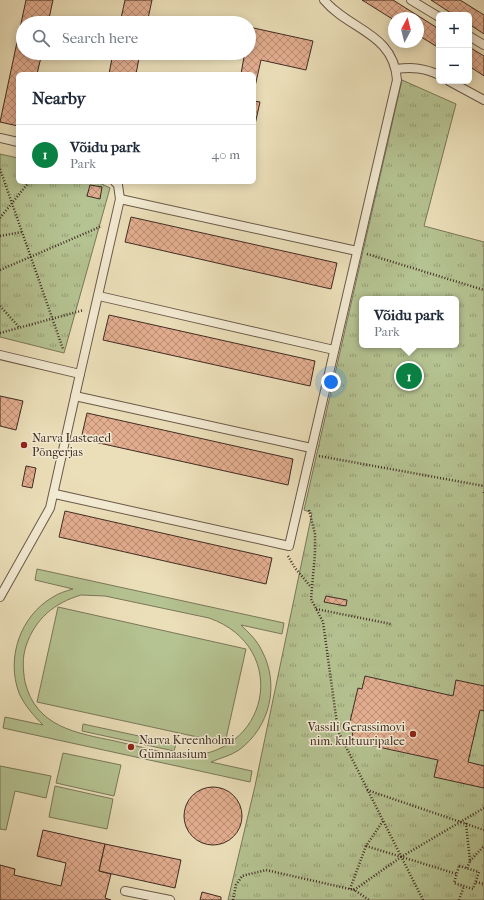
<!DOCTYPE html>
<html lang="en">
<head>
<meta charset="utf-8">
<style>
	:root { --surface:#fff; --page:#f6f6f7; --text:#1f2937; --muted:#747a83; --line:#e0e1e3; --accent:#0b8043 }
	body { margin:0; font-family:"IM FELL French Canon",serif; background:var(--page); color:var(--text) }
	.controls { position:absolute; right:12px; top:12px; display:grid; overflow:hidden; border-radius:6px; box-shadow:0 2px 10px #0003 }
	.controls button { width:36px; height:36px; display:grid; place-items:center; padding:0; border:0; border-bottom:1px solid var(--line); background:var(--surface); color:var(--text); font:20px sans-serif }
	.compass { position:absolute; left:388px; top:12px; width:36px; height:36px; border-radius:50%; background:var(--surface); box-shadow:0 2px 10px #0003; rotate:7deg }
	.you { position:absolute; left:331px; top:382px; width:14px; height:14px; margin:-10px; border:3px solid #fff; border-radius:50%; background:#1a73e8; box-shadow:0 0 0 6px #1a73e833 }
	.badge { display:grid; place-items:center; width:26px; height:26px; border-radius:50%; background:var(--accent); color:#fff; font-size:13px; font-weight:700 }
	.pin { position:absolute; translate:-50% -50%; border:2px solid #fff; box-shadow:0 1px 4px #0006 }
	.popup { position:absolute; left:359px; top:296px; width:100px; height:52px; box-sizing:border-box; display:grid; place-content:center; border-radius:6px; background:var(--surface); filter:drop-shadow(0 1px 3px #0005); font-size:13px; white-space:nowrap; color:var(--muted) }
	.popup b { font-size:15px; color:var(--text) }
	.popup::after { content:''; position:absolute; left:50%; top:100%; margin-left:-8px; border:8px solid transparent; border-top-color:var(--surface) }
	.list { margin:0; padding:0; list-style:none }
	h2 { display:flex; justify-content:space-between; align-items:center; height:52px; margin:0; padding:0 16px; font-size:17px }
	h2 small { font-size:13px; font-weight:400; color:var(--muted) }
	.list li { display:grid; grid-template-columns:26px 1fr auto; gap:12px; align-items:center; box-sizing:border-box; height:60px; padding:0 16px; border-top:1px solid var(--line) }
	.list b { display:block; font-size:15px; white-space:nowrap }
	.list p { margin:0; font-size:13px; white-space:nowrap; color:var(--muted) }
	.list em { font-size:13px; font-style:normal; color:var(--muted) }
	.icon { flex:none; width:22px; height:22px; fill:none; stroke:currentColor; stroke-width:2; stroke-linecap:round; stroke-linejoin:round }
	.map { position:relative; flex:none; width:484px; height:900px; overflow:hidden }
	.search { position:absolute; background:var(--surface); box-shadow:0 2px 10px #0003; left:16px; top:16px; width:240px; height:44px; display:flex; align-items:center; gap:10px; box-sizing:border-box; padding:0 14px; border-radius:22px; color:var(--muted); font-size:15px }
	.panel { position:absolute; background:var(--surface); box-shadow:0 2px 10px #0003; left:16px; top:72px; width:240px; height:112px; border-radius:6px }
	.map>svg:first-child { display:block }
</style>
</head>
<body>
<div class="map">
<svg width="484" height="900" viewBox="0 0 484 900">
	<defs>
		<pattern id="park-tufts" width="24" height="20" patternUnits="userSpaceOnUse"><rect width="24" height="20" fill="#b5c291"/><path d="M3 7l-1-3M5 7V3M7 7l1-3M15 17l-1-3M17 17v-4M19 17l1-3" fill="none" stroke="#959e76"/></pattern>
		<pattern id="building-cross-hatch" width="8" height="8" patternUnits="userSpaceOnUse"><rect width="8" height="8" fill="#e3ae90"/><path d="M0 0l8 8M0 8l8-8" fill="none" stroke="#b98e75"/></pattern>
	</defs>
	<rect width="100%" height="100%" fill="#ebdfb9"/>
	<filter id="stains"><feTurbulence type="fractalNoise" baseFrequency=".005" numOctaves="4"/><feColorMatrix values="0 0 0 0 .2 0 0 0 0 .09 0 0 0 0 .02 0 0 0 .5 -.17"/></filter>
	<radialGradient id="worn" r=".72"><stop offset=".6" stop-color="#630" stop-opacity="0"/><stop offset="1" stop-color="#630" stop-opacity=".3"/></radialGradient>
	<g fill="#b5c291" stroke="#7a775a" fill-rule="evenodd">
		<path d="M37,569L284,623L282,634L241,625C249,633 257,640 262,651C280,685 270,727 239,750C230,756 220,758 211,762L252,771L250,782L3,728L5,717L43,725C34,716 25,706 19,693C6,658 20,616 53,597C59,593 66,591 73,589L35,580ZM81,595L105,596L209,618C292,647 270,759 180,756C158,751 136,746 115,741C76,733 36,727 25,682C23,670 22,658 26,646C35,619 54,603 81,595Z"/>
		<path d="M58,607L246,649L225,743L37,702Z"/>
		<path d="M83,724L176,744L174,751L82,731Z"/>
		<path d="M63,753L121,765L114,796L56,783Z"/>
		<path d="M0,766L51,776L46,798L15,791L6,830L0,829Z"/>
		<path d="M55,786L113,799L107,829L49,817Z"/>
	</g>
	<g fill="url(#park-tufts)" stroke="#7a775a" fill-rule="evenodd">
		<path d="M402,80L456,104L424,226L484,242V900H228L255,786L312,513L304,510ZM362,299H456V345H362Z"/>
		<path d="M0,154L18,158V182H98L110,188L64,353L0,337Z"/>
	</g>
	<g fill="url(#building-cross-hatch)" stroke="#402c23">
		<path d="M26,0H53L48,23H23V53H42L37,74H18V126L0,122Z"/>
		<path d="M125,0H152L147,23H120Z"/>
		<path d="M362,0H393L439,29V48L418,35V18H394V20Z"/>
		<path d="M431,0H460L484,15V34L469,24V15H454Z"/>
		<path d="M249,27L313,41L306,70L261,60L254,91V74H241L244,57L228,53H249Z"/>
		<path d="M469,47L484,56V76L469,66Z"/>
		<path d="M113,53H140L136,74H109Z"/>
		<path d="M254,101L260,102L254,129Z"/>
		<path d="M90,185L102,187L100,199L87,196Z"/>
		<path d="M131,217L337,263L331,289L125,242Z"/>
		<path d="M109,315L315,361L310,386L103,340Z"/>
		<path d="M0,396L23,401L16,430L0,426Z"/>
		<path d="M87,413L293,459L288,485L81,439Z"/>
		<path d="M26,466L36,468L32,488L22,486Z"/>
		<path d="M65,511L272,558L266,584L59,537Z"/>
		<path d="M326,596L347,600L346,606L324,602Z"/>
		<path d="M365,676L453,696L456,680L484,686V711L480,710L468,762L484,766V788L434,777L438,760L351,741L354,727L349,726L358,688L362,689Z"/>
		<circle cx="213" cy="816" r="29"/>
		<path d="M43,830L105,844L99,871L111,874L105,898L111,900H0V865L15,869L14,875L61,886L66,863L37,856Z"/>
		<path d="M105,844L181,860L175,888L99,871Z"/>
		<path d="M202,892L221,897V900H200Z"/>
	</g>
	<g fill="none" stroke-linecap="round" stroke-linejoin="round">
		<defs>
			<g id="lane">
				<path d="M411,0L439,17"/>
				<path d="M469,36L484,45"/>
				<path d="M396,69C413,67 424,68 439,75"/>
				<path d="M449,81L484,100"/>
				<path d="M0,138L18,142"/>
				<path d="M120,199L357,251"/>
				<path d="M99,296L334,350"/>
				<path d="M0,355L80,374L120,199L118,185L115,182"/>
				<path d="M75,396L311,448"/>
				<path d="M55,494L289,546L397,80C394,33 349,30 324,0"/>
				<path d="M0,597L50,508L80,374"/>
				<path d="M125,891L170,900"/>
			</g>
		</defs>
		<use href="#lane" stroke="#6b5948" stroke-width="10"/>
		<g stroke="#402c23" stroke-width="2.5" stroke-dasharray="1 2" stroke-linecap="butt">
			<path d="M0,169L63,349"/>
			<path d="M0,218L29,182"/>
			<path d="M0,236L22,232"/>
			<path d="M367,254L484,290"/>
			<path d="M0,270L102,226"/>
			<path d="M0,306L20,328"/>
			<path d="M0,333L84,310"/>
			<path d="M319,456L484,486"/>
			<path d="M484,492V495"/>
			<path d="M309,510L315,534V553L311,599L323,622L338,731L423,900"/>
			<path d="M288,556L295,568L311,587"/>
			<path d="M316,609L391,624"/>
			<path d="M367,790L484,830"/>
			<path d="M466,823L470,861L467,868"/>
			<path d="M366,846L457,874"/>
			<path d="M470,861L484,846"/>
			<path d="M459,866L479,872L473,889L454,883Z"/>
			<path d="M476,882L484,884"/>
			<path d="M350,889L366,846L383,821"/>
			<path d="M353,889L369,900"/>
			<path d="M233,900L236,885L242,876L266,870L354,890L401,857L484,808"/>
			<path d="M459,900L464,886"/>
		</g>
		<use href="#lane" stroke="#f2ead2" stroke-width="8"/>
	</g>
	<g fill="#8f2418" stroke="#f2ead2" stroke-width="1.5">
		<circle cx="24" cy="445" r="4"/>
		<circle cx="413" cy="734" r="4"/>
		<circle cx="131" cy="747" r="4"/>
	</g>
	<g text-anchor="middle" stroke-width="3" stroke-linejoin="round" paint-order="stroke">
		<g font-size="12" fill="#402c23" stroke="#f2ead2" text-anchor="start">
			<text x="32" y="442">Narva Lasteaed<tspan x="32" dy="14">Põngerjas</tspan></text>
			<text x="405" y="731" text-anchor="end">Vassili Gerassimovi<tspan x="405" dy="14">nim. kultuuripalee</tspan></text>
			<text x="139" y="744">Narva Kreenholmi<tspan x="139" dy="14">Gümnaasium</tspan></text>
		</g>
	</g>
	<rect width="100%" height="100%" filter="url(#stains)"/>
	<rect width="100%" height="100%" fill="url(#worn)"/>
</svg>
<div class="controls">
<button>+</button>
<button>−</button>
</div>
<svg class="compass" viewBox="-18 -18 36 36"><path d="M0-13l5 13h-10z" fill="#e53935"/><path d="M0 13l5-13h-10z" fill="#747a83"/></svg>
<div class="you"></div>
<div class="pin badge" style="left:409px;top:376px">1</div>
<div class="popup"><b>Võidu park</b>Park</div>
<div class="search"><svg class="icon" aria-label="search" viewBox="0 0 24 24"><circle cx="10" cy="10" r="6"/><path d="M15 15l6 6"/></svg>Search here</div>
<section class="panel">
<h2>Nearby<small></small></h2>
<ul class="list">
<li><span class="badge">1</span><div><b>Võidu park</b><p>Park</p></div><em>40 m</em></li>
</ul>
</section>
</div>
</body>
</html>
